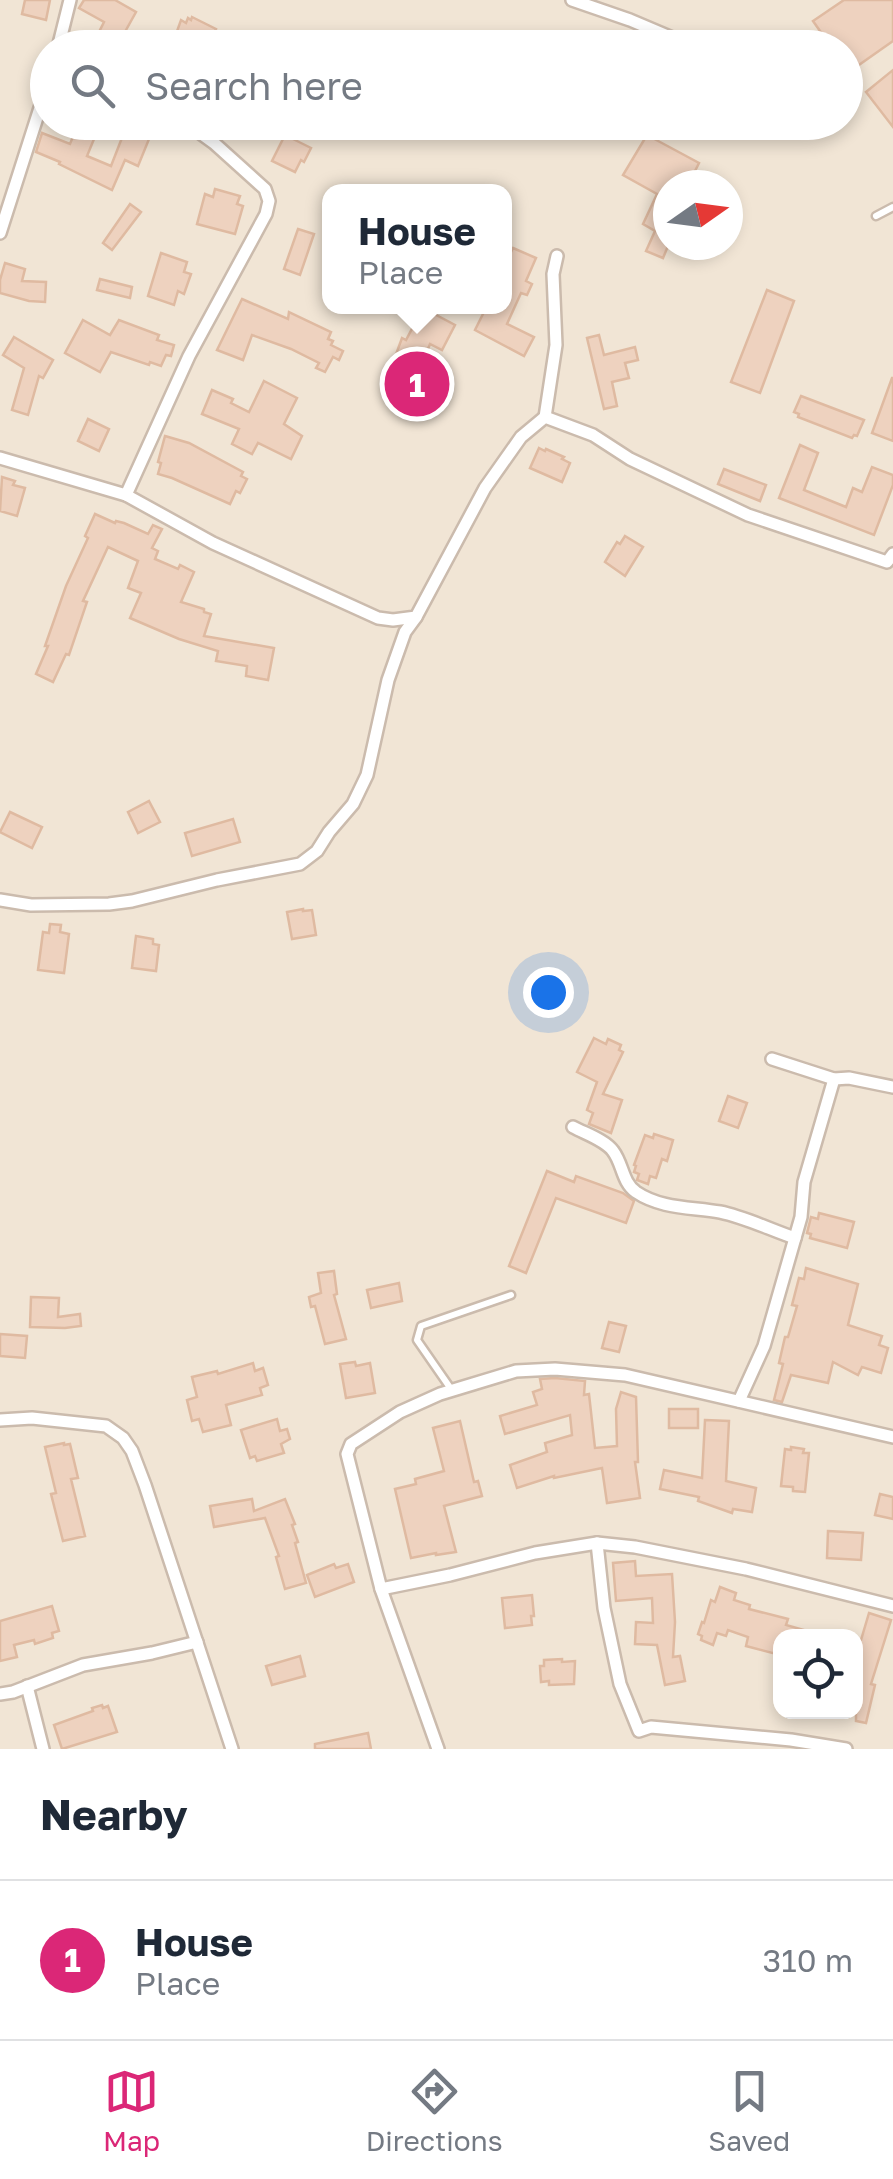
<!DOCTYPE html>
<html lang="en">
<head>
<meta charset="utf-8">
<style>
	:root { --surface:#fff; --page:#f6f6f7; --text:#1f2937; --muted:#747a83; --line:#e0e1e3; --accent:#db2777 }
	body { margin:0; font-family:"Golos Text",sans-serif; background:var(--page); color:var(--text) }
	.controls { position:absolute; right:30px; bottom:30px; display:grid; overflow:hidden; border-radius:20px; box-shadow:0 5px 15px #0003 }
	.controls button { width:90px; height:90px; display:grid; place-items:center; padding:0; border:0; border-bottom:2px solid var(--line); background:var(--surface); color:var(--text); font:50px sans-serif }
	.compass { position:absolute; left:653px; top:170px; width:90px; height:90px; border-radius:50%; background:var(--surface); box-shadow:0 5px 15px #0003; rotate:76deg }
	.you { position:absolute; left:548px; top:992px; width:35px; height:35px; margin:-25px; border:8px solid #fff; border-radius:50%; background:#1a73e8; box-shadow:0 0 0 15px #1a73e833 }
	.badge { display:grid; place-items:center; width:65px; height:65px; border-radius:50%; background:var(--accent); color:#fff; font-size:32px; font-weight:700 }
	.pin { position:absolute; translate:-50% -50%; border:5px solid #fff; box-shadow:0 2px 10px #0006 }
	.popup { position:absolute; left:322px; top:184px; width:190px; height:130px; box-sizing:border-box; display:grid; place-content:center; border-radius:20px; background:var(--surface); filter:drop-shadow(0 2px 8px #0005); font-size:32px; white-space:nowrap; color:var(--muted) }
	.popup b { font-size:38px; color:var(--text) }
	.popup::after { content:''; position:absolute; left:50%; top:100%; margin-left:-20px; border:20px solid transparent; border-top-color:var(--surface) }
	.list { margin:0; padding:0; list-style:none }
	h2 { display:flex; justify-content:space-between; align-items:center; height:130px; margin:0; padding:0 40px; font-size:42px }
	h2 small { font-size:32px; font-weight:400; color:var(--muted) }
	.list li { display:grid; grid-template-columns:65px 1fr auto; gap:30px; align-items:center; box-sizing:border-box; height:160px; padding:0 40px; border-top:2px solid var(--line) }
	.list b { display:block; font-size:38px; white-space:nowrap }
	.list p { margin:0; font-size:32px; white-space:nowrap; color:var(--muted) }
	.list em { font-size:32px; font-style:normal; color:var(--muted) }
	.icon { flex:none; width:55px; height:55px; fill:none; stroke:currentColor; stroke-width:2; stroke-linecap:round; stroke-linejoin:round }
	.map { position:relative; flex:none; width:893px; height:1749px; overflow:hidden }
	.search { position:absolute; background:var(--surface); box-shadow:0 5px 15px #0003; left:30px; right:30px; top:30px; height:110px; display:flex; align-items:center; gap:25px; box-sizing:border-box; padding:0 35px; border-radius:55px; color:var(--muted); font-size:38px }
	.sheet { height:290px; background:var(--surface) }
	nav { display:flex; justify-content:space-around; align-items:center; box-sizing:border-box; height:140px; border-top:2px solid var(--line); background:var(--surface); font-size:28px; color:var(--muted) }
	nav a { display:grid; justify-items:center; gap:5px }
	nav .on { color:var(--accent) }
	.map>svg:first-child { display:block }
</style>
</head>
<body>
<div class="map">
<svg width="893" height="1749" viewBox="0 0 893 1749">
	<rect width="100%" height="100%" fill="#faf3e6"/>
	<path fill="#f1e5d5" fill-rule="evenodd" d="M0,0H893V1749H0ZM48,48H846V122H48ZM668,185H728V245H668ZM330,192H504V306H330ZM780,1636H856V1712H780Z"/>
	<g fill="#eed2bf" stroke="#dfbaa1" stroke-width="2.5">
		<path d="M25,0H50L46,20L22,14Z"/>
		<path d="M84,0H115L136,12L116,48H91L104,22L79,8Z"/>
		<path d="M844,0H893V41L846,74V48H832L813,21Z"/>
		<path d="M192,17L216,29L210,42L207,40L203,48H171L181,20L186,23L188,18L191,20Z"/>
		<path d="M893,70V127L866,92Z"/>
		<path d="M79,122H101L87,156L111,166L125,130L149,139L138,166L125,160L112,190L59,164L60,162L36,152L42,133L70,144Z"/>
		<path d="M285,135L311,148L304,162L301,160L295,172L272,161Z"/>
		<path d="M647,135L699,163L688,185H668V246L663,258L646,251L655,231L643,224L657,194L623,175Z"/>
		<path d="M215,189L240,196L237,204L243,206L235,234L197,224L205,194L213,197Z"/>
		<path d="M130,204L141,212L112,250L103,243Z"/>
		<path d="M298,229L314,234L300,275L284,269Z"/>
		<path d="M513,248L536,258L526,281L532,284L527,295L521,293L507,324L534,337L524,356L475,330L487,306H504L506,268L504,266Z"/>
		<path d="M161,253L187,262L184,272L191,274L184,294L178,291L174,305L148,296Z"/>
		<path d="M5,263L25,269L22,281L46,282L45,302L29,301L0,293V280Z"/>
		<path d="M100,279L132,287L130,298L97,290Z"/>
		<path d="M767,290L794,301L760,393L731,382Z"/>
		<path d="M242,299L288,319L289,312L331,332L328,339L333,341L331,345L343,351L339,360L333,357L325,372L316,368L319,363L291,349L252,335L243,360L217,350Z"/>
		<path d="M423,308L455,325L442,350L430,344L419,371L434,378L423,402L399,390L412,364L395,357L402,338L406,340Z"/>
		<path d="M83,320L110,335L119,320L159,335L157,340L174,345L171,356L166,355L161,366L150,362L149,365L111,352L100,372L65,353Z"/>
		<path d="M599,335L604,355L635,347L638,360L625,363L629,378L612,382L617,406L604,409L587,338Z"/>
		<path d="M14,337L53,360L43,378L39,376L28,415L12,410L24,368L3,355Z"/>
		<path d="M892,378H893V441L872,433Z"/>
		<path d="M264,381L297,398L284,424L302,436L291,459L258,443L252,454L232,444L239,429L202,414L212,390L233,399L231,403L249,412Z"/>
		<path d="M801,396L864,420L857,436L854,435L852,438L798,417L799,414L794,412Z"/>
		<path d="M88,419L109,429L99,451L78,441Z"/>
		<path d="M165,436L189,443L243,472L241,476L247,479L240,493L236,491L230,504L172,478L158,474L161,463L158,462Z"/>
		<path d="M800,445L818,453L804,490L846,507L853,488L862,492L872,467L893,475V485L874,535L779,498Z"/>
		<path d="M539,448L545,451L546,449L564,457L562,459L570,463L562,482L530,468Z"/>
		<path d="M724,469L766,485L760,501L718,484Z"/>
		<path d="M2,477L15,481L13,485L25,488L17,516L0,511Z"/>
		<path d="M95,514L115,523L116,521L124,523L148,534L153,525L162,529L152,548L158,551L155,559L178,569L180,565L194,572L181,602L204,609V612L211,614L204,636L274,648L268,680L246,676L247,666L216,661L218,651L179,639L130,618L141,593L128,588L138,561L108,547L83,601L87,602L69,655L66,654L53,682L36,674L48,646H45L66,586L88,538L85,536Z"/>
		<path d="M625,536L643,547L625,576L605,562L617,542L620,544Z"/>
		<path d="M149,801L160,822L138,833L128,812Z"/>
		<path d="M10,812L42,827L32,848L0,832Z"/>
		<path d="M233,819L240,842L192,856L185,833Z"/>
		<path d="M303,909V911L312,910L316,935L292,939L287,912Z"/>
		<path d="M50,924L61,925L60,932L69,934L64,973L38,970L43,932L49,933Z"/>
		<path d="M136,936L153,939V944L159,945L156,971L132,968Z"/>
		<path d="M594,1038L606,1044L608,1039L621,1045L619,1050L623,1052L603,1094L622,1100L611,1133L589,1124L593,1113L587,1110L597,1082L577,1072Z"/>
		<path d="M728,1096L747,1103L738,1128L719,1121Z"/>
		<path d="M654,1134L673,1140L667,1161L662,1159L656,1178L650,1176L648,1184L637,1180L639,1174L634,1172L636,1166L634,1165L645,1135L653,1138Z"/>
		<path d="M547,1171L574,1182L576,1176L623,1193L634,1201L626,1223L556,1198L526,1273L509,1266Z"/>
		<path d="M819,1213L854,1222L847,1248L810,1238L811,1234L807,1233L811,1217L818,1219Z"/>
		<path d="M806,1268L858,1284L848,1325L882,1336L879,1345L888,1348L881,1373L862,1367L858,1375L833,1362L828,1383L791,1375L782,1402L774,1400L783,1364L779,1363L785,1337H788L797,1306L792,1305L799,1278L804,1279Z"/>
		<path d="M334,1271L337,1294L334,1295L346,1339L325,1344L315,1306L311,1307L309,1297L321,1293L318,1273Z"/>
		<path d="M399,1283L402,1301L371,1308L367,1290Z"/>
		<path d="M31,1297L59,1298L58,1317L80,1314L81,1326L65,1328L30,1327Z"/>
		<path d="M609,1322L626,1326L619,1352L602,1348Z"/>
		<path d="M0,1334L27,1336L25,1358L0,1356Z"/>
		<path d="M355,1362L356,1366L370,1363L375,1393L346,1398L340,1364Z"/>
		<path d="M253,1363L255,1371L263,1368L268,1385L260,1388L262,1395L226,1405L231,1425L203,1432L199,1419L192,1421L187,1400L197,1397L192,1377L217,1371L218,1374Z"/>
		<path d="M555,1378L585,1381L584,1395L589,1394L595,1448L617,1446L616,1409L621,1392L636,1397L638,1462H635L640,1498L607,1503L602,1468L554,1478V1476L517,1488L510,1465L547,1452L545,1443L572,1435L570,1415L505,1434L500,1416L537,1405L533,1392L542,1389L540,1379Z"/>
		<rect x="669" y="1409" width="29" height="19"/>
		<path d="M277,1419L280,1431L287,1429L290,1439L281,1444L284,1453L257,1461L255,1456L250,1458L241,1430Z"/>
		<path d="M705,1420L729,1421L726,1481L756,1488L752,1512L733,1509L732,1513L698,1501L699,1497L660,1489L664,1470L702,1478Z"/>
		<path d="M460,1421L474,1482L478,1481L482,1496L444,1506L456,1552L436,1555V1553L411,1558L395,1489L416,1484L415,1479L444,1471L433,1428Z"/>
		<path d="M64,1443V1445L70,1444L78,1478L71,1479L85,1536L63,1541L51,1494L56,1493L45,1447Z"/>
		<path d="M791,1447L804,1449L803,1453H809L805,1492L793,1491V1487L781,1486L785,1449L791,1450Z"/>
		<path d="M880,1494L893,1497V1519L875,1515Z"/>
		<path d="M252,1499L254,1511L285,1499L295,1524L292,1525L298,1542L295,1543L306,1583L285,1589L276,1557L279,1556L265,1518L214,1527L210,1506Z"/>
		<path d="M828,1531L863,1533L861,1560L827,1558Z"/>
		<path d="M635,1561L636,1576L672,1574L675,1622L673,1657L680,1656L685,1681L665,1685L657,1645L635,1644L636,1622L653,1623L652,1598L616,1601L613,1563Z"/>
		<path d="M334,1564L336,1568L348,1564L354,1582L315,1597L307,1575Z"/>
		<path d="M720,1587L736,1593L734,1600L750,1605L749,1609L788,1619L786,1625L814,1633V1636H780V1655L746,1646L748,1637L728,1630L726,1636L717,1633L713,1645L701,1640L702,1636L698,1634L702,1622L704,1623L711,1600L715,1602Z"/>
		<path d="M532,1595L534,1616H531L532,1625L505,1628L502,1598Z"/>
		<path d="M52,1606L59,1631L52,1633L53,1638L35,1644L34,1640L14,1645L17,1657L0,1661V1621Z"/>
		<path d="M869,1613L891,1620L871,1684L875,1685L866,1723L856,1721V1657Z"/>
		<path d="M300,1656L305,1676L272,1685L266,1666Z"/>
		<path d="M562,1659V1662L575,1661L574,1684L549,1685V1681L541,1682L540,1666H544V1660Z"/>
		<path d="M102,1705L103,1708L108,1706L117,1732L62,1749L54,1725L93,1711L92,1708Z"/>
		<path d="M368,1733L371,1749H315V1744Z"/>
	</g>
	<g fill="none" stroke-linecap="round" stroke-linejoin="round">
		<defs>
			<g id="service">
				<path d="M876,216L893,207"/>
				<path d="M451,1389L417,1340L421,1326L511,1295"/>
			</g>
			<g id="minor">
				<path d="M572,0L630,20L689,45"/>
				<path d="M58,48L70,0"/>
				<path d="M0,233L48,83"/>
				<path d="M545,417L556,345L553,274L557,256"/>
				<path d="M0,458L126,495L213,543L378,618L393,620L416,617L485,488L521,437L545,417L593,435L630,459L748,515L887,562L893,554"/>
				<path d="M126,495L189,356L266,214L269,201L265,189L214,143L185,122"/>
				<path d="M0,900L31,905L109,904L132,901L217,880L300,864L317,851L329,832L353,804L367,775L388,680L405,632L416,617"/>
				<path d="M772,1059L834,1079L849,1078L893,1087"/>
				<path d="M573,1127C586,1134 605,1140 613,1151C623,1164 622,1182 636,1192C661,1209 692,1207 720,1212C745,1217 771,1230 795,1238"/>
				<path d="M739,1401L764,1346L801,1217L804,1182L834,1079"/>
				<path d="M0,1420L32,1418L106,1426L123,1438L132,1451L145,1485L232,1749"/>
				<path d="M597,1543L604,1608L620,1684L639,1731L651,1727L791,1740L846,1749"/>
				<path d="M381,1589L450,1575L535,1553L597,1543L635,1547L746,1569L893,1606"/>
				<path d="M27,1686L43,1749"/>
				<path d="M0,1694L13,1692L83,1665L152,1653L197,1642"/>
				<path d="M438,1749L381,1589L347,1454L351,1444L400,1412L440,1394L516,1371L555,1369L625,1375L893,1437"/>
			</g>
		</defs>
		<use href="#service" stroke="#cbbbad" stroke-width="11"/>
		<use href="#minor" stroke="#cbbbad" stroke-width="16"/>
		<use href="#service" stroke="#fff" stroke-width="6"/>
		<use href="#minor" stroke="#fff" stroke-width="11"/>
	</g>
</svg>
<div class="controls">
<button><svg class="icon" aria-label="locate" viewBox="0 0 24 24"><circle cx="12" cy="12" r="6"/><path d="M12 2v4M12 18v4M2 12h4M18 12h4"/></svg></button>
</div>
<svg class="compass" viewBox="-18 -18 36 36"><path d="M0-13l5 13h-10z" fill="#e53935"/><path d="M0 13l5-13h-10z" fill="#747a83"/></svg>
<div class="you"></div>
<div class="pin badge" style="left:417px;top:384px">1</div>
<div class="popup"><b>House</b>Place</div>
<div class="search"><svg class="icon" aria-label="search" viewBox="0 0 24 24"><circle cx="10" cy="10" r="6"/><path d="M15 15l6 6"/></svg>Search here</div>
</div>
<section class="sheet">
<h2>Nearby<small></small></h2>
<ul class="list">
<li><span class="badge">1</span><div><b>House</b><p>Place</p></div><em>310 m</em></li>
</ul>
</section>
<nav>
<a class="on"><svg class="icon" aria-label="map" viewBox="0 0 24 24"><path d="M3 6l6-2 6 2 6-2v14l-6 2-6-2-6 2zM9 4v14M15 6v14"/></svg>Map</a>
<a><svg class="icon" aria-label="directions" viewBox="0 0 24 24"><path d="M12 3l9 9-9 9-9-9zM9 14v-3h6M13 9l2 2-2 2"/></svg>Directions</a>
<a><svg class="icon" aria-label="saved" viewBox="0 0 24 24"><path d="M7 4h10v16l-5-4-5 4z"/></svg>Saved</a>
</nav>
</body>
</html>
